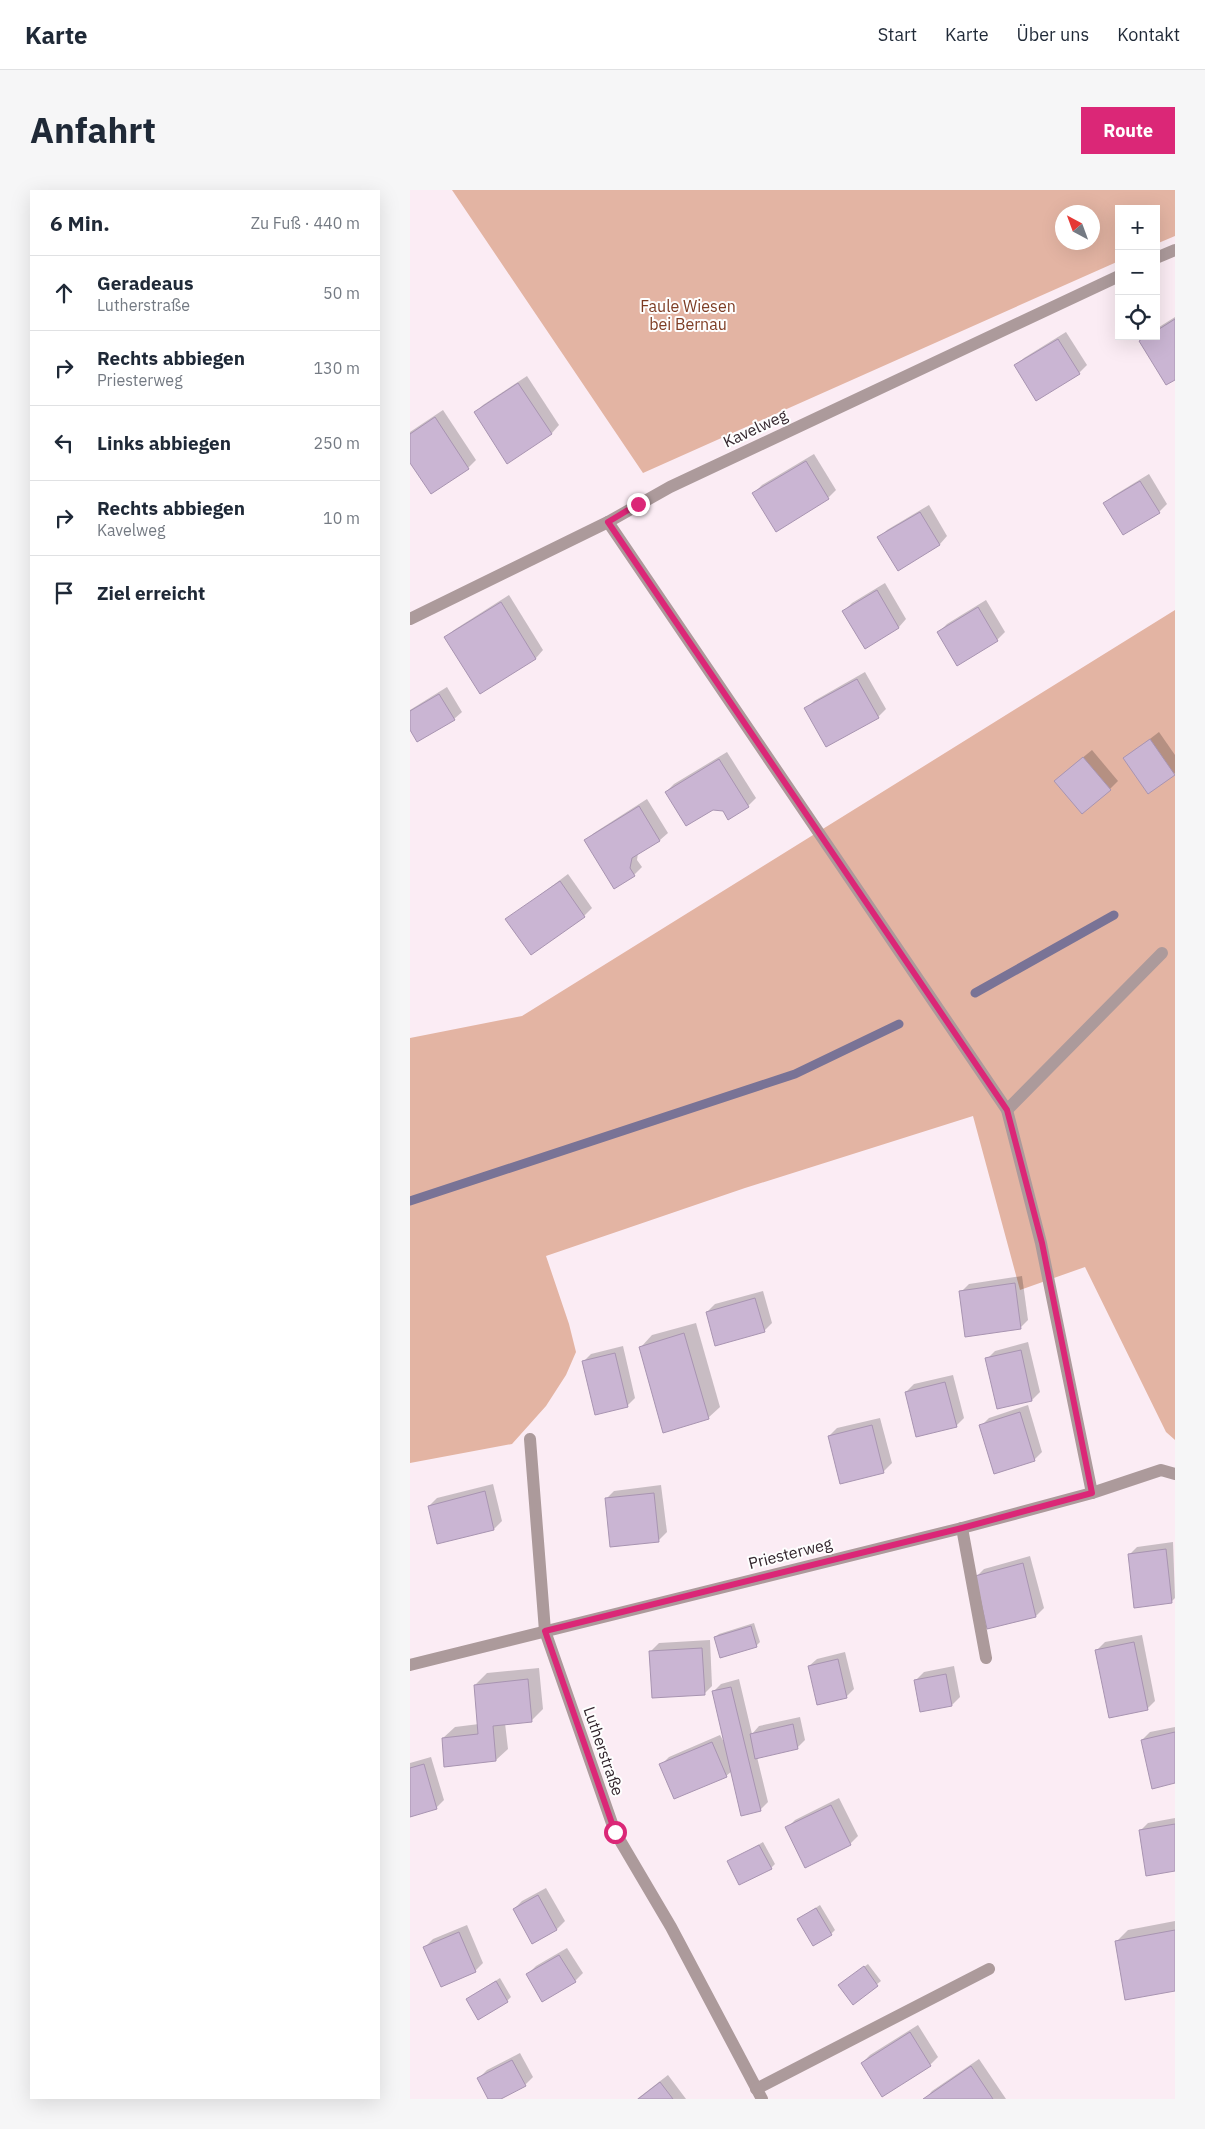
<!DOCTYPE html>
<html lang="de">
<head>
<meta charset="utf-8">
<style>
	:root { --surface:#fff; --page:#f6f6f7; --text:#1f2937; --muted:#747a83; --line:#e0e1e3; --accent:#db2777 }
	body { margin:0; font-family:"IBM Plex Sans",sans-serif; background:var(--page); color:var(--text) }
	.controls { position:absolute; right:15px; top:15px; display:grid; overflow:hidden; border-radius:0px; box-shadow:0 5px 20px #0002 }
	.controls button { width:45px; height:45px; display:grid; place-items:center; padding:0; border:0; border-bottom:1px solid var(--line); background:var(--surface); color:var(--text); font:25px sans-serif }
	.compass { position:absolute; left:645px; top:15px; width:45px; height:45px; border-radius:50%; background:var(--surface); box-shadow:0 5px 20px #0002; rotate:319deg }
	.stop { position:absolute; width:15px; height:15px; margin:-11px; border:4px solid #db2777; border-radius:50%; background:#fff }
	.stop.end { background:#db2777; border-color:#fff; box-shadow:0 1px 5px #0008 }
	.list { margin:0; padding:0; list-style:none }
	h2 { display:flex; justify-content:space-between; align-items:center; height:65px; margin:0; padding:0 20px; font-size:21px }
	h2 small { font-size:16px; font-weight:400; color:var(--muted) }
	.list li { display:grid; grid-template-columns:32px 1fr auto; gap:15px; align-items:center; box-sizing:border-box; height:75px; padding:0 20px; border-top:1px solid var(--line) }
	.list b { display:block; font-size:19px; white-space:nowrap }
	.list p { margin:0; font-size:16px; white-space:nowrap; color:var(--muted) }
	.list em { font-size:16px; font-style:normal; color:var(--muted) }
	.icon { flex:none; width:28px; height:28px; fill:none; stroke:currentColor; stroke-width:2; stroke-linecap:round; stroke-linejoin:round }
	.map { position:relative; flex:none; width:765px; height:1909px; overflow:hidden; border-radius:0px }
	header { display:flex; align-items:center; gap:30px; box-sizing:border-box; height:70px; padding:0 25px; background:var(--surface); border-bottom:1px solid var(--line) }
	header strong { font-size:24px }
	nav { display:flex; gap:28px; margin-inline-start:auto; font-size:18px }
	.intro { display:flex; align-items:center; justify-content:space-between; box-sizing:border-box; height:120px; padding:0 30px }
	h1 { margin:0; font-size:35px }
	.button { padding:12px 22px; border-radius:0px; background:var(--accent); color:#fff; font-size:18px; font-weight:700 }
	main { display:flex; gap:30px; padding:0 30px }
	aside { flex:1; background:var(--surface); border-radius:0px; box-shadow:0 5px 20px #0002 }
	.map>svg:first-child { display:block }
</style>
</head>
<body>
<header>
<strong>Karte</strong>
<nav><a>Start</a><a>Karte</a><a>Über uns</a><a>Kontakt</a></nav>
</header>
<div class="intro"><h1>Anfahrt</h1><a class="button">Route</a></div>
<main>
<aside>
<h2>6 Min.<small>Zu Fuß · 440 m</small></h2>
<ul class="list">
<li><svg class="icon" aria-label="ahead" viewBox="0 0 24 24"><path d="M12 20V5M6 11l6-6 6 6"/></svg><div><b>Geradeaus</b><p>Lutherstraße</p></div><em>50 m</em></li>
<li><svg class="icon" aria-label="right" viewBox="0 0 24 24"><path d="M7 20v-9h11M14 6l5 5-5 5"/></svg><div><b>Rechts abbiegen</b><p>Priesterweg</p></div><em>130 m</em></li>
<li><svg class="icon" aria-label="left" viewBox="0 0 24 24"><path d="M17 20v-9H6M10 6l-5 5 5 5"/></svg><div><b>Links abbiegen</b></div><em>250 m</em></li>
<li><svg class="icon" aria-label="right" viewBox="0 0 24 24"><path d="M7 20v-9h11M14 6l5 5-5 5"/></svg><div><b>Rechts abbiegen</b><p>Kavelweg</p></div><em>10 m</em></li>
<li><svg class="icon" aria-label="arrive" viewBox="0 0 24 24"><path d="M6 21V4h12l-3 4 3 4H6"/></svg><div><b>Ziel erreicht</b></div></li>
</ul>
</aside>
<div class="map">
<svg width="765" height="1909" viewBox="0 0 765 1909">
	<rect width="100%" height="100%" fill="#fbecf4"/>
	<g fill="#e3b4a3" fill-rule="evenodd">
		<path d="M42,0H765V46L746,54V19H709V71L233,283ZM682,22V52H652V22Z"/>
		<path d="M765,420V1250L756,1242L675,1077L610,1100L563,926L335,998L136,1066L159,1134L166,1162L156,1185L136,1216L102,1254L0,1273V848L112,826Z"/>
	</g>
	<g fill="#0003">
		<path d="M765,127V188L731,151L736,146H746V139Z"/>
		<path d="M656,142L677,175L669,183L606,175L614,168Z"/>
		<path d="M117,186L149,235L142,243L65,223L73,215Z"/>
		<path d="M33,220L66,270L58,278L0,271V242Z"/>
		<path d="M404,264L426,300L418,308L344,303L352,295Z"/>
		<path d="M739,284L757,314L749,322L695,314L703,306Z"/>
		<path d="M519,315L537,346L530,354L469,348L477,340Z"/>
		<path d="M475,393L496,429L489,437L455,457L434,421L442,413Z"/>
		<path d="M99,405L133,460L126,468L70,502L36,447L44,440Z"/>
		<path d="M576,410L595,442L587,450L529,442L537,434Z"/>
		<path d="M455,482L476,519L468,527L396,519L404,511Z"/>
		<path d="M37,497L52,522L44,529L0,538V520Z"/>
		<path d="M749,542L765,565V583L739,602L715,568Z"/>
		<path d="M682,560L708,591L700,599L654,583Z"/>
		<path d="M317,562L346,608L338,616L314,620L256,602L264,594Z"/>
		<path d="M237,609L258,643L250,650L228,663L227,670L232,677L224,685L176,651L184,643Z"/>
		<path d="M158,684L182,718L174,726L97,730Z"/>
		<path d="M612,1086L618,1130L610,1138L551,1102L559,1094Z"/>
		<path d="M353,1101L362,1133L354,1141L297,1122L305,1114Z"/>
		<path d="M286,1133L310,1217L298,1228L231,1157L242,1145Z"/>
		<path d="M618,1152L630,1202L622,1210L588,1218L577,1169L585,1161Z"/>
		<path d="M213,1156L225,1208L217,1216L173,1172L181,1164Z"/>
		<path d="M543,1185L554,1228L546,1236L496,1202L504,1194Z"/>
		<path d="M618,1215L632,1262L624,1270L571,1236L579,1228Z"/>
		<path d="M470,1228L482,1273L474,1281L431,1292L419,1246L427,1238Z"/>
		<path d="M83,1294L92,1331L84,1339L19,1316L27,1308Z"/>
		<path d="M251,1295L257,1342L249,1350L196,1309L204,1301Z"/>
		<path d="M763,1352L765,1408L761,1412L719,1365L727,1357Z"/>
		<path d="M620,1366L634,1418L626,1426L566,1387L574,1379Z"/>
		<path d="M344,1433L350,1452L346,1456L305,1447L309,1444Z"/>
		<path d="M732,1445L745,1511L737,1519L687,1460L695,1452Z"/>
		<path d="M300,1450L302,1496L294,1504L241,1461L249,1453Z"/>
		<path d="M435,1462L444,1499L436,1507L399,1476L407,1469Z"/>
		<path d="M544,1476L550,1507L542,1515L512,1521L506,1490L514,1482Z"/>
		<path d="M129,1478L133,1519L121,1531L95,1533L98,1559L86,1570L33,1548L45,1537L69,1534L65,1495L77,1483Z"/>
		<path d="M329,1489L342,1544L349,1536L390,1527L395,1550L387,1558L347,1567L358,1612L350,1620L322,1581L316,1586L251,1575L259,1567L310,1545L315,1554L303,1502L311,1494Z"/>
		<path d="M765,1537V1592L732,1550L740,1542Z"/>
		<path d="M21,1567L34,1610L26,1618L0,1626V1573Z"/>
		<path d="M429,1608L448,1646L440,1654L377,1638L385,1630Z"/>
		<path d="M765,1628V1680L730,1641L738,1633Z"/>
		<path d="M353,1652L365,1674L361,1678L319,1672Z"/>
		<path d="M136,1698L155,1731L147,1739L122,1752L104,1719L112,1711Z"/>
		<path d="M410,1715L425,1740L421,1744L389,1729Z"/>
		<path d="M765,1731V1799L706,1752L718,1740Z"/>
		<path d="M57,1735L73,1773L65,1781L15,1757L23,1749Z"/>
		<path d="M157,1758L173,1783L165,1791L118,1784L126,1776Z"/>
		<path d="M458,1774L471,1791L443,1813L434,1792Z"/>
		<path d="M90,1788L101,1807L97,1811L57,1809Z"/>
		<path d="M508,1835L528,1867L520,1875L473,1905L452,1873L460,1865Z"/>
		<path d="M110,1863L123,1887L115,1895L88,1909H80L69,1888L77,1880Z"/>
		<path d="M569,1869L596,1909H515L522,1901Z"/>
		<path d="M258,1885L276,1909H227Z"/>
	</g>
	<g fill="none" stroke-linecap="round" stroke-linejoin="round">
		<g stroke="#797396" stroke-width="9">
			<path d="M565,803L704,725"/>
			<path d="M0,1011L385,884L489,834"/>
		</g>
	</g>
	<g fill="#cab5d3" stroke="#a894b1">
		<path d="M765,129V190L756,195L729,151L737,146H746V141Z"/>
		<path d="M648,149L670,184L626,211L604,175Z"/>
		<path d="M108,193L142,244L97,274L64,222Z"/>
		<path d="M25,227L59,279L21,304L0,273V244Z"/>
		<path d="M396,271L419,309L366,342L342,303Z"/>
		<path d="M730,291L750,323L713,345L693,313Z"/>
		<path d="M510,322L530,355L488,381L467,347Z"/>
		<path d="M467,400L489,438L455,459L432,421Z"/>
		<path d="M91,412L126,469L70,504L34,447Z"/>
		<path d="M568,417L588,451L547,476L527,442Z"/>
		<path d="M447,489L469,528L416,557L394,518Z"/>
		<path d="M29,504L45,530L7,552L0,540V521Z"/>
		<path d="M740,549L765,585L738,604L713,568Z"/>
		<path d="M673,567L701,600L672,624L644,591Z"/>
		<path d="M309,569L339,617L318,630L313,621L303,620L276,636L255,602Z"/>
		<path d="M229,616L250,651L222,668L220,678L225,686L204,699L174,650Z"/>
		<path d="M150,691L175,727L121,765L95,729Z"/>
		<path d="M605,1093L611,1139L555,1147L549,1101Z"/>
		<path d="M345,1108L355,1142L305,1156L296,1122Z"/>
		<path d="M274,1143L299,1229L253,1243L229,1157Z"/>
		<path d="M611,1160L622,1211L587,1219L575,1168Z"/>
		<path d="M205,1163L218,1217L185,1225L172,1171Z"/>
		<path d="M535,1192L547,1237L506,1247L495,1202Z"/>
		<path d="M610,1222L625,1271L584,1284L569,1235Z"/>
		<path d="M462,1235L474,1283L430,1294L418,1246Z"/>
		<path d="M75,1301L84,1340L27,1354L18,1316Z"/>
		<path d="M244,1303L249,1352L200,1357L195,1308Z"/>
		<path d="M756,1359L762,1413L724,1418L718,1364Z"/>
		<path d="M613,1373L626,1427L577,1439L565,1386Z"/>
		<path d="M341,1436L347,1457L310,1468L304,1447Z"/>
		<path d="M724,1452L738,1520L699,1528L685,1460Z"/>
		<path d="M292,1458L295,1505L242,1508L239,1461Z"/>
		<path d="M428,1469L437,1508L407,1515L398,1476Z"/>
		<path d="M536,1484L542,1516L510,1522L504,1490Z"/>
		<path d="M118,1489L122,1532L83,1536L86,1571L34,1577L32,1548L68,1544L64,1495Z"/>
		<path d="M321,1497L351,1621L331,1626L302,1501Z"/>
		<path d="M383,1534L388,1559L345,1569L340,1544Z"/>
		<path d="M765,1542V1593L742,1599L731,1550Z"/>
		<path d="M302,1552L317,1587L264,1609L249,1574Z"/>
		<path d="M14,1574L27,1619L0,1627V1578Z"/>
		<path d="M421,1615L441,1655L395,1678L375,1637Z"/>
		<path d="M765,1634V1681L736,1686L729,1640Z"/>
		<path d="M349,1655L362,1679L329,1695L317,1671Z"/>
		<path d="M128,1705L147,1740L122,1754L103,1719Z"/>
		<path d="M406,1718L422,1745L403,1756L387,1729Z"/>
		<path d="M765,1740V1801L715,1810L705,1751Z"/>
		<path d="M49,1742L66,1782L31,1797L13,1757Z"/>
		<path d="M149,1765L166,1792L132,1812L116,1784Z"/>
		<path d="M454,1776L468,1796L443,1815L428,1795Z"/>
		<path d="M86,1791L98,1812L68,1830L56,1809Z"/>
		<path d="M500,1842L521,1876L472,1907L451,1873Z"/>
		<path d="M102,1870L116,1896L91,1909H78L67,1888Z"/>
		<path d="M561,1876L583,1909H513Z"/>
		<path d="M250,1892L263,1909H228Z"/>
	</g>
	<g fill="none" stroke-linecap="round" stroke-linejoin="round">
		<g stroke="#ac9a9b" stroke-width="12">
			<path d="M746,68L765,60"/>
			<path d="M198,332L597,920L631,1053L682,1303"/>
			<path d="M0,429L198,332L260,297L709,86"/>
			<path d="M597,920L752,763"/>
			<path d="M120,1249L135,1441L205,1642L261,1737L352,1909"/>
			<path d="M552,1338L576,1468"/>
			<path d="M0,1475L552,1338L682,1303L751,1280L765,1284"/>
			<path d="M346,1899L579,1779"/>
		</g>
	</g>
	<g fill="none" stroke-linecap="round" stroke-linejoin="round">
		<path stroke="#db2777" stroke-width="6" d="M205,1642L135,1441L552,1338L682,1303L632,1053L597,920L198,332L228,314"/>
	</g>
	<g text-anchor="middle" stroke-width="4" stroke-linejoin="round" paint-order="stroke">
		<g font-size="16" fill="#7d3c23" stroke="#fefefe">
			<text x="278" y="122">Faule Wiesen<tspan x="278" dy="18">bei Bernau</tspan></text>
		</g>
		<g font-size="16" fill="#34262e" stroke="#fefefe">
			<text transform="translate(345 238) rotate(-25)" y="6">Kavelweg</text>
			<text transform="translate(380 1363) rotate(-14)" y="6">Priesterweg</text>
			<text transform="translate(194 1561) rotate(71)" y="6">Lutherstraße</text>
		</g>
	</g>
</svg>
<div class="controls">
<button>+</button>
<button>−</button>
<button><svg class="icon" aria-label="locate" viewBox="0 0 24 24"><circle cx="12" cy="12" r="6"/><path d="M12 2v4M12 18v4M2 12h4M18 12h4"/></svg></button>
</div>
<svg class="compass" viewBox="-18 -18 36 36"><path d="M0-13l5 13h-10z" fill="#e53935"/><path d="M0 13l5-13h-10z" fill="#747a83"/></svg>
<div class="stop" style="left:205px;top:1642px"></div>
<div class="stop end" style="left:228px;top:314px"></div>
</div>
</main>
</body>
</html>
